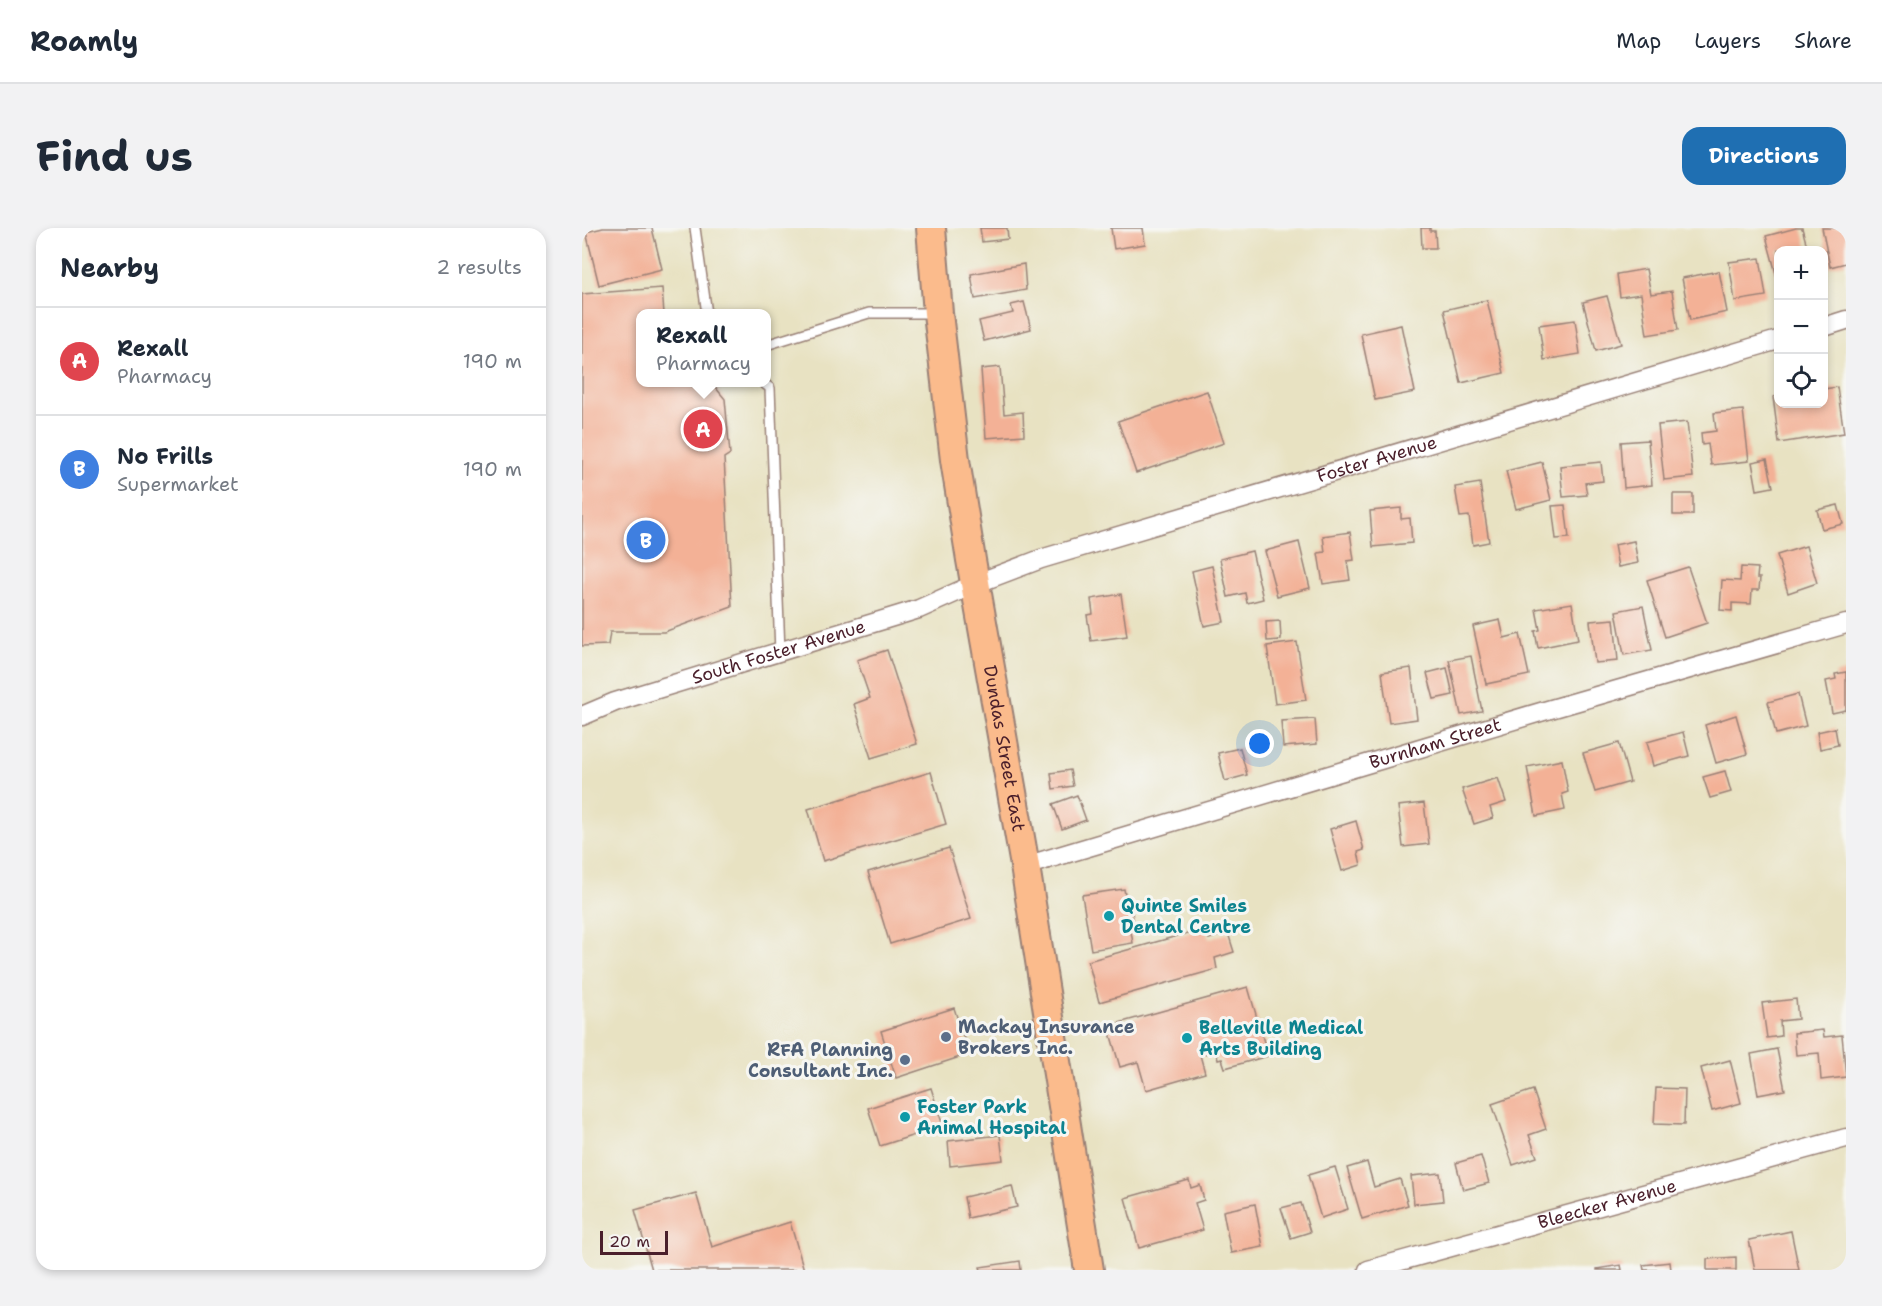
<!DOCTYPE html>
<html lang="en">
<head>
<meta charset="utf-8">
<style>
	:root { --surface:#fff; --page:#f2f2f3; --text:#1f2937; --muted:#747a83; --line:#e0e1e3; --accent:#1f6fb2 }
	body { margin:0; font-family:"Shantell Sans",sans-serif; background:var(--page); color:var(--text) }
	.controls { position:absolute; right:18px; top:18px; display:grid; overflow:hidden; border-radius:12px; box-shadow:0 3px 9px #0003 }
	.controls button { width:54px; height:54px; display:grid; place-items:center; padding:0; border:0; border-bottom:2px solid var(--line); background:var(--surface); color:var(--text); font:30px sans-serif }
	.scale { position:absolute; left:18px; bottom:15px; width:68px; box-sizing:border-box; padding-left:6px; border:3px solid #4a1f2b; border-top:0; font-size:16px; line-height:21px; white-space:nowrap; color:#4a1f2b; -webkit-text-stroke:4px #f6f6f2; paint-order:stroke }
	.you { position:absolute; left:678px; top:516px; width:21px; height:21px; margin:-15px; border:4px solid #fff; border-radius:50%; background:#1a73e8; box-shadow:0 0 0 9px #1a73e833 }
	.badge { display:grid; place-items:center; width:39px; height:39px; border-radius:50%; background:var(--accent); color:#fff; font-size:20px; font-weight:700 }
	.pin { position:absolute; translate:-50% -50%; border:3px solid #fff; box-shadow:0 2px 6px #0006 }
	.popup { position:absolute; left:54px; top:81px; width:135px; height:78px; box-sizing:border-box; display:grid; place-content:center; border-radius:12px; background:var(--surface); filter:drop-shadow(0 2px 4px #0005); font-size:20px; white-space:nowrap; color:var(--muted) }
	.popup b { font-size:22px; color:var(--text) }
	.popup::after { content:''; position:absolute; left:50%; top:100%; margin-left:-12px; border:12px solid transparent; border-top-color:var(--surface) }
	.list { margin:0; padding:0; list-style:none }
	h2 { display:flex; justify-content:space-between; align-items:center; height:78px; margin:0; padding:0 24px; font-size:26px }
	h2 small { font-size:20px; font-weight:400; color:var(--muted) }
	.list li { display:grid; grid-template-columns:39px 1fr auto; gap:18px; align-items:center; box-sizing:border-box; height:108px; padding:0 24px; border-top:2px solid var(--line) }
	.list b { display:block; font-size:22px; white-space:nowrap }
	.list p { margin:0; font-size:20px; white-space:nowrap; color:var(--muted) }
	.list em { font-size:20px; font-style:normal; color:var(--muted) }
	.icon { flex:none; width:33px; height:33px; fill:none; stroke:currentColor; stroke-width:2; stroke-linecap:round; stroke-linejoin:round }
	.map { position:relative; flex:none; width:1264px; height:1042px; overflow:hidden; border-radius:18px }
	header { display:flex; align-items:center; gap:36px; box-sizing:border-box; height:84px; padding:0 30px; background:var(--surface); border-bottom:2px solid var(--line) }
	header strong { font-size:28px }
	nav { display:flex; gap:33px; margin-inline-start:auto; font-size:21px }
	.intro { display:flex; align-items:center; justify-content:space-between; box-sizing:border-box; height:144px; padding:0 36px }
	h1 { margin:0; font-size:42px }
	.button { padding:15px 27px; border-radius:18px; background:var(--accent); color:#fff; font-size:21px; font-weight:700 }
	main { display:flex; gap:36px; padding:0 36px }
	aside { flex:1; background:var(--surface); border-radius:18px; box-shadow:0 3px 9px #0003 }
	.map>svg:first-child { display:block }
</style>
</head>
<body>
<header>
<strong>Roamly</strong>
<nav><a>Map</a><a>Layers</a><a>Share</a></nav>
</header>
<div class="intro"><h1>Find us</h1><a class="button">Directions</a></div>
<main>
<aside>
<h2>Nearby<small>2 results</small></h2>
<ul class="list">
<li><span class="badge" style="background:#e0444e">A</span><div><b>Rexall</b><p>Pharmacy</p></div><em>190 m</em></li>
<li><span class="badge" style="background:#3f7fe0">B</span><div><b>No Frills</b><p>Supermarket</p></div><em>190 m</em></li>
</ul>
</aside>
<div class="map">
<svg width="1264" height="1042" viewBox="0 0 1264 1042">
	<rect width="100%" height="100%" fill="#f6f6f2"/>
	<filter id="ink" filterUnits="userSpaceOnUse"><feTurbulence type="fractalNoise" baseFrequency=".0167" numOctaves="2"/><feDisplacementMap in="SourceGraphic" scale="12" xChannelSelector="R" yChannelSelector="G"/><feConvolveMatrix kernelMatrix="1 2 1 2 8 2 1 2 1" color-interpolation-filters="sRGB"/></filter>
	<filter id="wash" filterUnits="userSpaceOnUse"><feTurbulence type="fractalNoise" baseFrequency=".008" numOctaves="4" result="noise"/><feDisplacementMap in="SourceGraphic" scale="24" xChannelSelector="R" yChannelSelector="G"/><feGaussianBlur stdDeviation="1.35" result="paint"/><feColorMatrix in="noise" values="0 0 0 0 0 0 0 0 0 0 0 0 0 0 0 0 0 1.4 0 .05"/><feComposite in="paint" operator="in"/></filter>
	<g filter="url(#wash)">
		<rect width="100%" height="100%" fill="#e8e2c2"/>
		<g id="blocks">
			<g fill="#f3b196">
				<path d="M21,0H70L80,41L17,57L4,4Z"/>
				<path d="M398,0H425L426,11L400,14Z"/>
				<path d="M529,0H561L563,16L532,21Z"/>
				<path d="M839,0H848V3H853L854,20H840Z"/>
				<path d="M1214,0H1220L1226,22H1196V53L1184,8Z"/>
				<path d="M1240,0H1264V35L1248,39Z"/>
				<path d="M1178,30L1184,68L1153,73L1147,34Z"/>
				<path d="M442,36L444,62L393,71L389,46Z"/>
				<path d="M1064,41L1069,66L1090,63L1096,102L1065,107L1059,66L1038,69L1035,46Z"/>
				<path d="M1137,43L1145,84L1108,92L1100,50Z"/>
				<path d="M80,60L82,86H58V154H129L143,171L148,226L142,230L150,379L82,404H28L26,417L0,418V66Z"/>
				<path d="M1025,68L1039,116L1014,123L1001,74Z"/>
				<path d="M905,72L922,145L879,155L862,82Z"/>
				<path d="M442,74L449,101L402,113L397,93L431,85L429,77Z"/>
				<path d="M993,92L998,126L962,132L957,97Z"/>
				<path d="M819,97L833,164L793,172L779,106Z"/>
				<path d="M418,139L422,186L441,184L442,207L404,210L399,141Z"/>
				<path d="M1255,159L1262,205L1197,215L1191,169L1196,168V176H1242V161Z"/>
				<path d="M625,163L642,215L554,245L536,193Z"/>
				<path d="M1161,182L1167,233L1129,237L1126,216L1120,217L1119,205L1134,203L1132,185Z"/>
				<path d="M1105,194L1111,249L1082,252L1076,197Z"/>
				<path d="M1066,212L1070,257L1042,260L1039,214Z"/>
				<path d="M1185,231L1191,259L1175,262L1170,234Z"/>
				<path d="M960,234L969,272L934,281L924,243Z"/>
				<path d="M1019,234L1021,253L1003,255L1005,267L981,269L978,238Z"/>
				<path d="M898,255L907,314L891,317L887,288L878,289L873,259Z"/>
				<rect x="1091" y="266" width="20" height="21"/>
				<path d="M983,277L987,310L974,311L970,278Z"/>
				<path d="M1256,277L1261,296L1240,301L1235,282Z"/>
				<path d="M819,280V291L828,290L830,315L791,319L788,283Z"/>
				<path d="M768,304L772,332L765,333L768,352L741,356L736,325L743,324L741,308Z"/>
				<path d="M1052,313L1056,335L1036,339L1032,317Z"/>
				<path d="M717,314L728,360L695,368L683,323Z"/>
				<path d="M1224,318L1235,355L1206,365L1195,327Z"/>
				<path d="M670,323L681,371L665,375L663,365L646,369L638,331Z"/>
				<path d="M630,338L642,394L622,398L610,343Z"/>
				<path d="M1106,339L1125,395L1083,409L1065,352Z"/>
				<path d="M1159,339L1176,340L1175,350H1178L1177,362H1170L1169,376L1150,375V383L1138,382L1140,352L1158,353Z"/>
				<path d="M539,366L545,408L509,413L505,387L511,386L509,371Z"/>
				<path d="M990,375L996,412L956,420L953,403L958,402L954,381Z"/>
				<path d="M1061,378L1070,422L1042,427L1034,383Z"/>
				<path d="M1032,391L1036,433L1013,435L1008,393Z"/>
				<path d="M918,392L922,410L938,406L947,447L904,456L891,398Z"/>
				<path d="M698,393L699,412L685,413L684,394Z"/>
				<path d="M715,414L724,472L693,476L685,418Z"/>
				<path d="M305,422L335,516L289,530L272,476L288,470L275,432Z"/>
				<path d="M889,428L900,483L879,487L867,432Z"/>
				<path d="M829,440L835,491L807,495L800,444Z"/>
				<path d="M865,440L871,467L852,471L845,445Z"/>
				<path d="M1264,444V482L1250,485L1244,453L1254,451L1253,446Z"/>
				<path d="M1216,466L1224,498L1194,506L1186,474Z"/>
				<path d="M1154,487L1165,526L1134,535L1123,497Z"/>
				<path d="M733,491L735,516L701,519L699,493Z"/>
				<path d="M1253,500L1256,517L1238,521L1235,504Z"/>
				<path d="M1101,504L1107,528L1071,538L1065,514Z"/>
				<path d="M1037,515L1048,554L1013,564L1001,525Z"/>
				<path d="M658,520L665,547L643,553L636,525Z"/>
				<path d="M980,532L986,564L980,566L983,582L954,588L945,539Z"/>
				<path d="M488,542L491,558L471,561L469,545Z"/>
				<path d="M1143,543L1149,564L1128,570L1121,549Z"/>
				<path d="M349,544L364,596L241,633L226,581Z"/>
				<path d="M916,550L924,574L908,579L911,590L892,596L880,561Z"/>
				<path d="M495,567L504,592L480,601L471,576Z"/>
				<path d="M842,575L847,616L821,619L816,578Z"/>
				<path d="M774,593L782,622L776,624L779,637L760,643L748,601Z"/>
				<path d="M367,620L389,691L308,716L286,644Z"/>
				<path d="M542,661L545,678L549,677L552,698H548L551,715L509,722L500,667Z"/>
				<path d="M624,700L627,711L646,705L652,724L633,730L635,741L517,774L506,733Z"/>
				<path d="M666,759L686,828L643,840L640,831L636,832L634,823L618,827L623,845L564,862L556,834L538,839L526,798Z"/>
				<path d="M1214,771L1216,791L1198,793L1199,808L1185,810L1180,775Z"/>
				<path d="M372,780L387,826L314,850L299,803Z"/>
				<path d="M1241,802L1242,809L1260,807L1264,849L1239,852L1237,825L1214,827L1212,805Z"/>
				<path d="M1195,821L1203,862L1176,867L1169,826Z"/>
				<path d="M1148,832L1159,875L1130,883L1119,840Z"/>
				<path d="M349,860L361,898L298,918L286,880Z"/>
				<path d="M1074,860L1103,861L1102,897L1072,896Z"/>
				<path d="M951,862L964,901L947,907L955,929L931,937L910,876Z"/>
				<path d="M418,907L421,932L368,938L366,913Z"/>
				<path d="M899,928L907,955L881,962L874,935Z"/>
				<path d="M785,934L792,959L818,951L826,977L780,991L765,940Z"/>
				<path d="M753,939L766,981L739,990L726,947Z"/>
				<path d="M858,945L861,973L832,976L829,948Z"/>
				<path d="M607,952L609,960L618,957L622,972L613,975L621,1002L557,1020L543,970Z"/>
				<path d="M430,958L435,979L386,990L382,969Z"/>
				<path d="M114,965L130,1019L208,994L222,1042H70L53,982Z"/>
				<path d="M719,975L728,1004L709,1010L699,980Z"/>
				<path d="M673,976L681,1019L649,1025L641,983Z"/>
				<path d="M1209,1003L1217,1042H1173L1167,1012Z"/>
				<path d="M1154,1029V1042H1125V1031Z"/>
				<path d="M438,1033L439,1042H399L398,1039Z"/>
				<path d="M1088,1034L1089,1042H1062L1061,1037Z"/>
				<path d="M1039,1037L1040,1042H1015V1041Z"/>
			</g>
		</g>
	</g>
	<g filter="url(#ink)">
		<use href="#blocks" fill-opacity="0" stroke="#998076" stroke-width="1.5"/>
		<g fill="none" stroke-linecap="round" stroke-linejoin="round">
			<defs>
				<g id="lane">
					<path d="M113,0L125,86"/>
					<path d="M184,117L287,85H354"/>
					<path d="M180,154L188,160L198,424"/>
				</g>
				<g id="street">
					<path d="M1242,99L1264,92"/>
					<path id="s1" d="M0,488L33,474L337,381L393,356L459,331L1196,112"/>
					<path id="s2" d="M443,638L962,483L1264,396"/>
					<path id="s3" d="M786,1042L1264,910"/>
				</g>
				<g id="primary">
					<path id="s4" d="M349,0L356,85L373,232L389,332L443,638L507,1042"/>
				</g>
			</defs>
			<use href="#lane" stroke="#998076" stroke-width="12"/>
			<use href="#street" stroke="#998076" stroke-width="21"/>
			<use href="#primary" stroke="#998076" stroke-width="32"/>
			<use href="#lane" stroke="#fff" stroke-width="9"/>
			<use href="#street" stroke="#fff" stroke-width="18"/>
			<use href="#primary" stroke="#fbbb8c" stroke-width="28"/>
		</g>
	</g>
	<g fill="#0f9aa8" stroke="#f6f6f2" stroke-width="2">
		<circle cx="527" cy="688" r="6"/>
		<circle cx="605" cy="810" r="6"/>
		<circle cx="323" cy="889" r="6"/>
	</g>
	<g fill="#5c6f8a" stroke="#f6f6f2" stroke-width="2">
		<circle cx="364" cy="809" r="6"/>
		<circle cx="323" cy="832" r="6"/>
	</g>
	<g text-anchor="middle" stroke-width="6" stroke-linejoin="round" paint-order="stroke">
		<g font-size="18" fill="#4a1f2b" stroke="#f6f6f2">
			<text dy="6" stroke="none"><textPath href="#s1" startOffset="836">Foster Avenue</textPath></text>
			<text dy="6" stroke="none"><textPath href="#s1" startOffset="207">South Foster Avenue</textPath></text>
			<text dy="6" stroke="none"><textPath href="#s2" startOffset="428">Burnham Street</textPath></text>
			<text dy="6" stroke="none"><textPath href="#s4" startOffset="526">Dundas Street East</textPath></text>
			<text dy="6" stroke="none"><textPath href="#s3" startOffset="248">Bleecker Avenue</textPath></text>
		</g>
		<g font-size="18" font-weight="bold" fill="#0d838f" stroke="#f6f6f2" text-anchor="start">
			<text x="539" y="684">Quinte Smiles<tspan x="539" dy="21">Dental Centre</tspan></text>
			<text x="617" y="806">Belleville Medical<tspan x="617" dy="21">Arts Building</tspan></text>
			<text x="335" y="885">Foster Park<tspan x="335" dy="21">Animal Hospital</tspan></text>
		</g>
		<g font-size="18" font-weight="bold" fill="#4e5e75" stroke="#f6f6f2" text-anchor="start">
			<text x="376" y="805">Mackay Insurance<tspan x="376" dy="21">Brokers Inc.</tspan></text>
			<text x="311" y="828" text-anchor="end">RFA Planning<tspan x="311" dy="21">Consultant Inc.</tspan></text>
		</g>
	</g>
</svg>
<div class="controls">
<button>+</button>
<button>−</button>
<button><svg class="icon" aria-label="locate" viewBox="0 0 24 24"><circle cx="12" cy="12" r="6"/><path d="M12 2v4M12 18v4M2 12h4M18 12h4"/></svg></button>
</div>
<div class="scale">20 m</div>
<div class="you"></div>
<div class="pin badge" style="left:121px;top:201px;background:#e0444e">A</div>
<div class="popup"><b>Rexall</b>Pharmacy</div>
<div class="pin badge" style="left:64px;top:312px;background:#3f7fe0">B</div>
</div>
</main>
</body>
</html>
